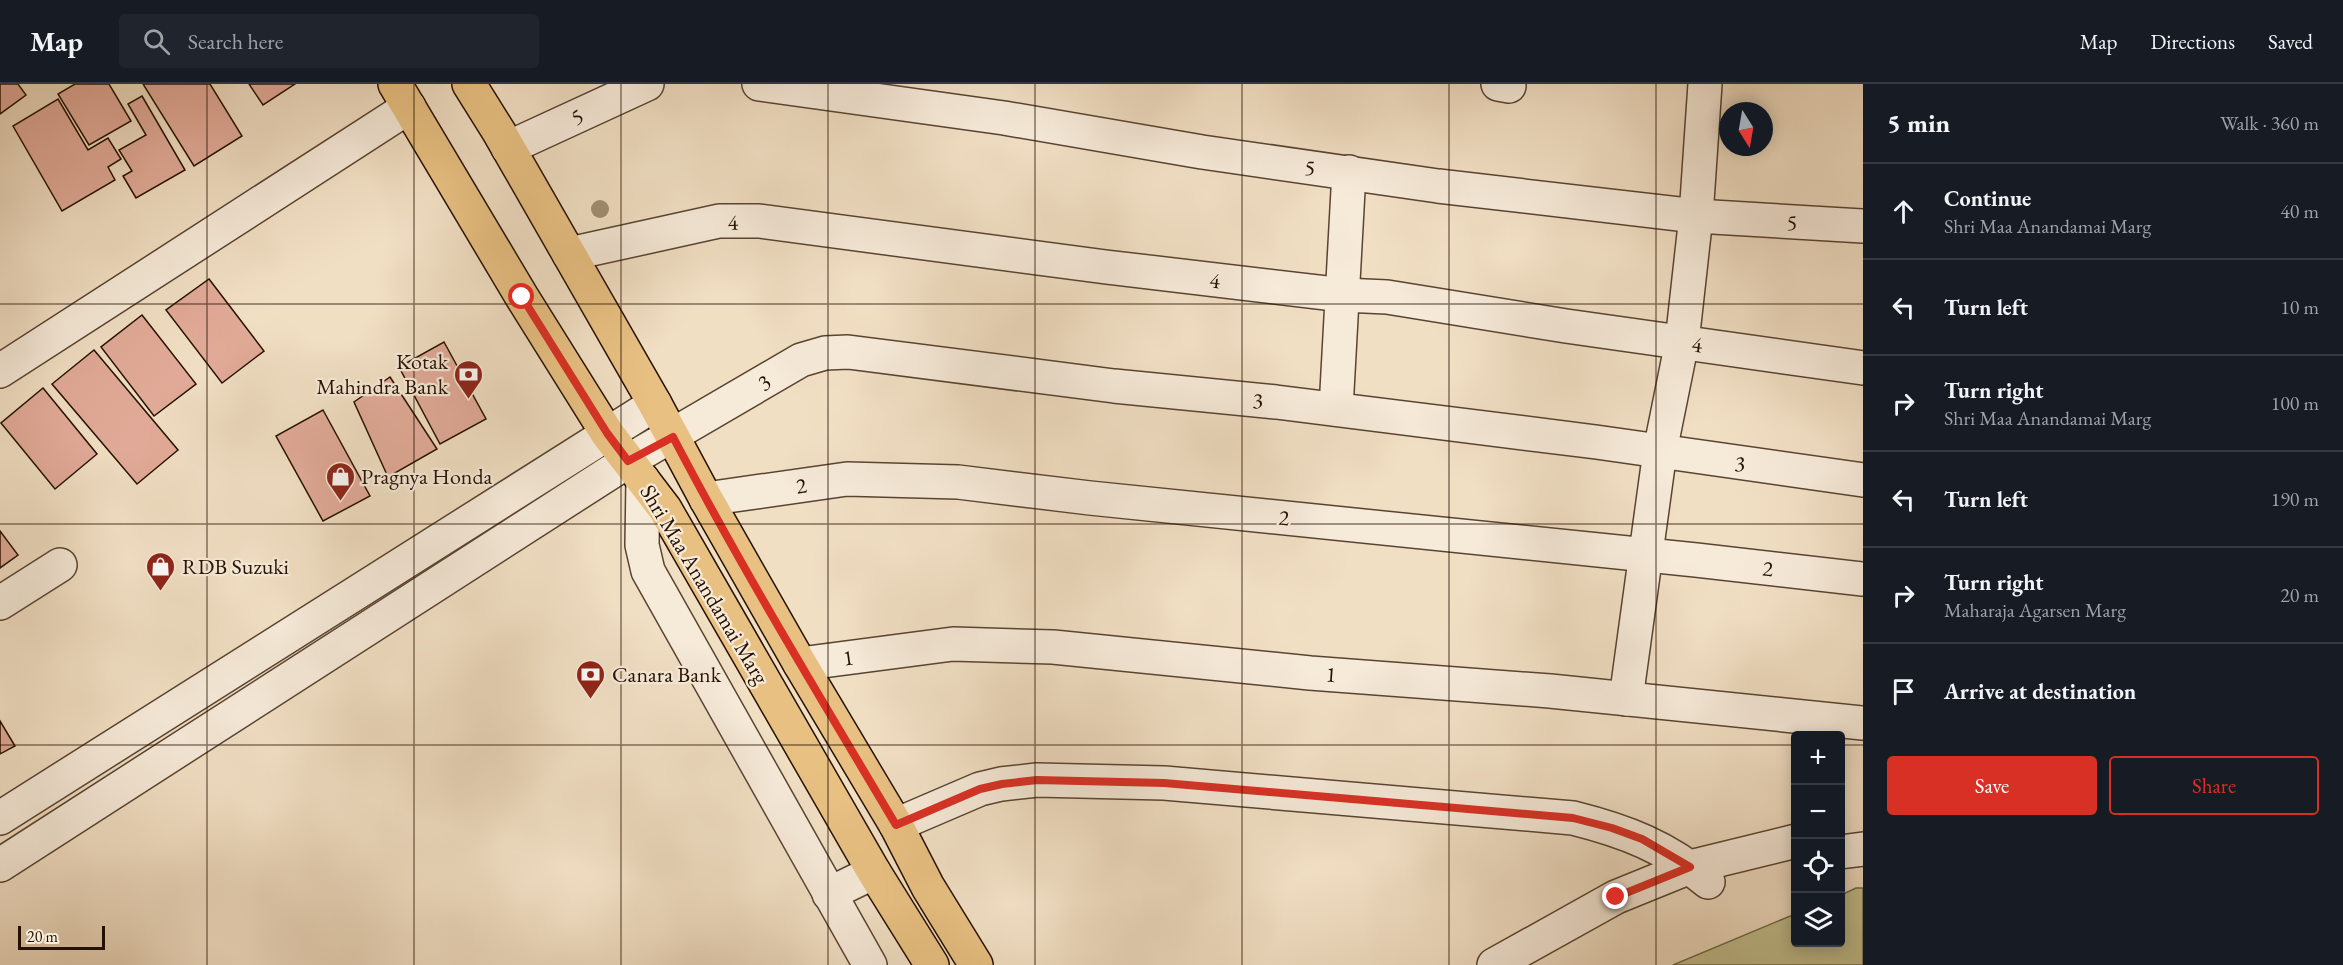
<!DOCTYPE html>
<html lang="en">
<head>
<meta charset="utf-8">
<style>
	:root { --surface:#171b24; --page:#20242c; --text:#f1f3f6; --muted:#9ea1a6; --line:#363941; --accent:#d93025 }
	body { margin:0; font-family:"EB Garamond",serif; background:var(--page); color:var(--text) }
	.controls { position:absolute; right:18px; bottom:18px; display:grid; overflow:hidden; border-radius:6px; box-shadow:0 3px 15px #0003 }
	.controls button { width:54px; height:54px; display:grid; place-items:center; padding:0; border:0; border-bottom:2px solid var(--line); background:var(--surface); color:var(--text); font:30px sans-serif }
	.compass { position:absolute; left:1719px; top:18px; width:54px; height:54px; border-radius:50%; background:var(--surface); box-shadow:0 3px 15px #0003; rotate:169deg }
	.scale { position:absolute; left:18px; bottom:15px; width:87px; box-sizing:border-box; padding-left:6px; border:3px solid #261100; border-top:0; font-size:16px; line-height:21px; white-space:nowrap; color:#261100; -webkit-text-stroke:4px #f6ead9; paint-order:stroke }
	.stop { position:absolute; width:18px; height:18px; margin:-14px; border:4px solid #d93025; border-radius:50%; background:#fff }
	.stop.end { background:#d93025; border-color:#fff; box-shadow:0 2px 6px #0008 }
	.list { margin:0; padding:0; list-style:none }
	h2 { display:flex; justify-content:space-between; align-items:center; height:78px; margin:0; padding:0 24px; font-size:26px }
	h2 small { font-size:20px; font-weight:400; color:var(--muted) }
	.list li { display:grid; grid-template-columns:39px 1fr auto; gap:18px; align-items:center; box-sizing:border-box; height:96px; padding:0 24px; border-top:2px solid var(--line) }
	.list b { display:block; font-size:22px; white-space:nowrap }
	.list p { margin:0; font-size:20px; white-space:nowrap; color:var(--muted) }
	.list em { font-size:20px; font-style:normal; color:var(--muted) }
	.actions { display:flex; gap:12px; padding:18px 24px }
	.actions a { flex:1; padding:14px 0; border:2px solid var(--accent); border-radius:6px; text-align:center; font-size:21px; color:var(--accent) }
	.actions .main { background:var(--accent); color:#fff }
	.icon { flex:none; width:33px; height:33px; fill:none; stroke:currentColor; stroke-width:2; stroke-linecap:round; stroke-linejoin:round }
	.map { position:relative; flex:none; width:1863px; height:881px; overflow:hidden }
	header { display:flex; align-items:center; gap:36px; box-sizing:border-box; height:84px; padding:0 30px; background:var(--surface); border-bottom:2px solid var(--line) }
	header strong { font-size:28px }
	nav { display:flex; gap:33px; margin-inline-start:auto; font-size:21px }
	.search { width:420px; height:54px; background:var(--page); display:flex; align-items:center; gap:15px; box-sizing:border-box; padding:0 21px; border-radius:6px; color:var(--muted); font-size:22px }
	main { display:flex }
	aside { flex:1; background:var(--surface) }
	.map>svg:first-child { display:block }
</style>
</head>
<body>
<header>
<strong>Map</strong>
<div class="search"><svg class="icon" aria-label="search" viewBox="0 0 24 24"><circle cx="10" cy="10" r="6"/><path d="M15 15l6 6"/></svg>Search here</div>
<nav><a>Map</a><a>Directions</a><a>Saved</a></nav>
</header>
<main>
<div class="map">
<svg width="1863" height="881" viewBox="0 0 1863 881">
	<rect width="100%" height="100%" fill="#f1dfc4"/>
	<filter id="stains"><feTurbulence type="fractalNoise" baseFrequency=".00333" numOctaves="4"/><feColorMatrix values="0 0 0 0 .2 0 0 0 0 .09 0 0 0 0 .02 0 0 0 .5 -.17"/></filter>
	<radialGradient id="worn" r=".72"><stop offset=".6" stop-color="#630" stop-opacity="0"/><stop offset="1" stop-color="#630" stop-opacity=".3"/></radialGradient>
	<path fill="#c2c08f" stroke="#746848" stroke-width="1.5" d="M1856,804H1863V881H1673L1795,830L1796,858H1840L1841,811Z"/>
	<g fill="#e2ab99" stroke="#261100" stroke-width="1.5">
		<path d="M0,0H18L26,11L0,30Z"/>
		<path d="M75,0H109L131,37L89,61L58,10Z"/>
		<path d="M143,0H210L242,52L194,82Z"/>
		<path d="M249,0H295L263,21Z"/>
		<path d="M142,12L185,86L136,114L123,92L132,87L119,66L146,51L128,20Z"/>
		<path d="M58,15L88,66L108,54L121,75L108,83L115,96L62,127L13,42Z"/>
		<path d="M209,195L264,267L222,299L166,226Z"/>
		<path d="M142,231L196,300L154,332L101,263Z"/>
		<path d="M444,258L486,335L440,360L399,283Z"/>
		<path d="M94,266L178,366L137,400L52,300Z"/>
		<path d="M390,293L437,365L388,393L354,318Z"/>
		<path d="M43,304L97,370L55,405L1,339Z"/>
		<path d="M323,326L370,412L323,437L276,352Z"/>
		<path d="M0,447L18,471L0,484Z"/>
		<path d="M0,637L15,662L0,670Z"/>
	</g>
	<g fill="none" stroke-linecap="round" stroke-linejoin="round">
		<defs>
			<g id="minor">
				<path d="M759,0L1004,34L1202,68L1438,102L1696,132L1863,142"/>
				<path d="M1498,0L1509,2"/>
				<path d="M508,64L647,0"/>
				<path d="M569,170L719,137H759L1106,183L1343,211L1387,213L1566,242L1863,284"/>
				<path d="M0,287L409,23"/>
				<path d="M1336,325L1349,88"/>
				<path d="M643,396L642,461L648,487L870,881"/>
				<path d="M706,415L847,395L958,398L1090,414L1696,476L1863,495"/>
				<path d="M0,519L60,481"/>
				<path d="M800,580L953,560L1053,563L1310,589L1550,607L1863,639"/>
				<path d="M1626,615L1660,367L1682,258L1696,132L1705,0"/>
				<path d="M0,734L655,320"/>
				<path d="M896,741L980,705L1001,700L1037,696L1164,699L1573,734C1625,747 1667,763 1708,798"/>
				<path d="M1840,768L1863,765"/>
				<path d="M0,781L628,377L801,276L825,269L848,268L1114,302L1276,318L1596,358L1863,396"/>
				<path d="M829,810L874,788"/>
				<path d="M1494,881L1616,813L1690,783L1796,757"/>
			</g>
			<g id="major">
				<path d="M395,0L522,213L607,349L665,425L874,788L932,881"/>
				<path d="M469,0L499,48L655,320L706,415L800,580L896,741L928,803L976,881"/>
			</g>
		</defs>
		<use href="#minor" stroke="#594431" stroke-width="36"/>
		<use href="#major" stroke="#261100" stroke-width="36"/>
		<use href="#minor" stroke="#f6ead9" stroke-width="33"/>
		<use href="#major" stroke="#e8c082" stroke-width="33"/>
	</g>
	<circle fill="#a08f74" cx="600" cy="125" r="9"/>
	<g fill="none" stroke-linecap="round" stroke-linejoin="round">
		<path stroke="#d93025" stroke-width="8" d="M522,213L607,349L628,377L673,353C742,485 820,613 896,741L980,705L1002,700L1037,696L1164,699L1573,734L1612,744L1642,755L1690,783L1616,813"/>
	</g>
	<path fill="none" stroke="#261100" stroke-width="1.5" stroke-opacity="0.55" d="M207,0V881M414,0V881M621,0V881M828,0V881M1035,0V881M1242,0V881M1449,0V881M1656,0V881M0,220H1863M0,440H1863M0,661H1796M1840,661H1863"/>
	<defs>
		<symbol id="bank-pin" viewBox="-11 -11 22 30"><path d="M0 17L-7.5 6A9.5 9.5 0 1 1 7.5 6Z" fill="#8f2418" stroke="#f6ead9"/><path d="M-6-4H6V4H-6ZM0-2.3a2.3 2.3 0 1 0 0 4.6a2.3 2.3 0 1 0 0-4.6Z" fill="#fff"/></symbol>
		<symbol id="shop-pin" viewBox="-11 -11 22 30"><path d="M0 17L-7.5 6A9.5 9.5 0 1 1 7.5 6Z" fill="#8f2418" stroke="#f6ead9"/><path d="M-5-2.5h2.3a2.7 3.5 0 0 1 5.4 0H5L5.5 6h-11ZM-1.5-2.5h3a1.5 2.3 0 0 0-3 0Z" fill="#fff"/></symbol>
	</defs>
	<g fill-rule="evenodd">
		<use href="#bank-pin" x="452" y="274" width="33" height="45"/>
		<use href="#shop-pin" x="324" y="376" width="33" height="45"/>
		<use href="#shop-pin" x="144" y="466" width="33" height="45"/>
		<use href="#bank-pin" x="574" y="574" width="33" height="45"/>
	</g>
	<g text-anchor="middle" stroke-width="4.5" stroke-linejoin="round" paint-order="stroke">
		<g font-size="22" fill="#261100" stroke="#f6ead9">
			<text transform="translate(577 32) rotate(-25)" y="8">5</text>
			<text transform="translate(1310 83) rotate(8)" y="8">5</text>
			<text transform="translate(733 138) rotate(-1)" y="8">4</text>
			<text transform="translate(1792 138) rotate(4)" y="8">5</text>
			<text transform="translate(1215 196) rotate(7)" y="8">4</text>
			<text transform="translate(1697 260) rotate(8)" y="8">4</text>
			<text transform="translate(764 298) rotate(-31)" y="8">3</text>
			<text transform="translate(1258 316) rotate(5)" y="8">3</text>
			<text transform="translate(1740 379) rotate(8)" y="8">3</text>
			<text transform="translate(801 401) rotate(-8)" y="8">2</text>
			<text transform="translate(1284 433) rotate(6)" y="8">2</text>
			<text transform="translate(1768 484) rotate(7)" y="8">2</text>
			<text transform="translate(705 500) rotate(59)" y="8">Shri Maa Anandamai Marg</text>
			<text transform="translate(848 573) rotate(-8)" y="8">1</text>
			<text transform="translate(1331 590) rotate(4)" y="8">1</text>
		</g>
		<g font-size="22" fill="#261100" stroke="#f6ead9" text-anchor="start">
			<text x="448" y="285" text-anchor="end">Kotak<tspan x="448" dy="25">Mahindra Bank</tspan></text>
			<text x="361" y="400">Pragnya Honda</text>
			<text x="182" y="490">RDB Suzuki</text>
			<text x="612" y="598">Canara Bank</text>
		</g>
	</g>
	<rect width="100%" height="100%" filter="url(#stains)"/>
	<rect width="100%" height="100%" fill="url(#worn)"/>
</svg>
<div class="controls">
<button>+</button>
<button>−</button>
<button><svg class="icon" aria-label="locate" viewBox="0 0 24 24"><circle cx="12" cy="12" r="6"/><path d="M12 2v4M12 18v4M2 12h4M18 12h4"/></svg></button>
<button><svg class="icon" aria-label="layers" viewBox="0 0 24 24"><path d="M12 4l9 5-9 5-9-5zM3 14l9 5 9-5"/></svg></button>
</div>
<svg class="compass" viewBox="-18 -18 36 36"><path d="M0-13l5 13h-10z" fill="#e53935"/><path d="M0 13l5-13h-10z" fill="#9ea1a6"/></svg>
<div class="scale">20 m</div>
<div class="stop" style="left:522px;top:213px"></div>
<div class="stop end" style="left:1616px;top:813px"></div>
</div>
<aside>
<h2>5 min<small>Walk · 360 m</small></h2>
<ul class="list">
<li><svg class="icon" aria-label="ahead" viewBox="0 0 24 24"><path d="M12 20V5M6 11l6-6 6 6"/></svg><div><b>Continue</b><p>Shri Maa Anandamai Marg</p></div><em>40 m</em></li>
<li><svg class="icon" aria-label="left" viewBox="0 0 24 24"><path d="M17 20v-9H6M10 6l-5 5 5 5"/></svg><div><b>Turn left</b></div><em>10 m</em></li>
<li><svg class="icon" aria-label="right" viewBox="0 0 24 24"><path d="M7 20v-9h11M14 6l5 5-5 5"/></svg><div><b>Turn right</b><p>Shri Maa Anandamai Marg</p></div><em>100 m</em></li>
<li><svg class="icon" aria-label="left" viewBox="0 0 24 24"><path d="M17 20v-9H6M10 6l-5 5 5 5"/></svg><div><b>Turn left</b></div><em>190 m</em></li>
<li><svg class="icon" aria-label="right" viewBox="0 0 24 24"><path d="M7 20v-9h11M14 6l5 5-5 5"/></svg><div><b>Turn right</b><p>Maharaja Agarsen Marg</p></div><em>20 m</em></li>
<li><svg class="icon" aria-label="arrive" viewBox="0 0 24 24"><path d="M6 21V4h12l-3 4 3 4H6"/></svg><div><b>Arrive at destination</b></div></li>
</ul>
<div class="actions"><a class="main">Save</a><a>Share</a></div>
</aside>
</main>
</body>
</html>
